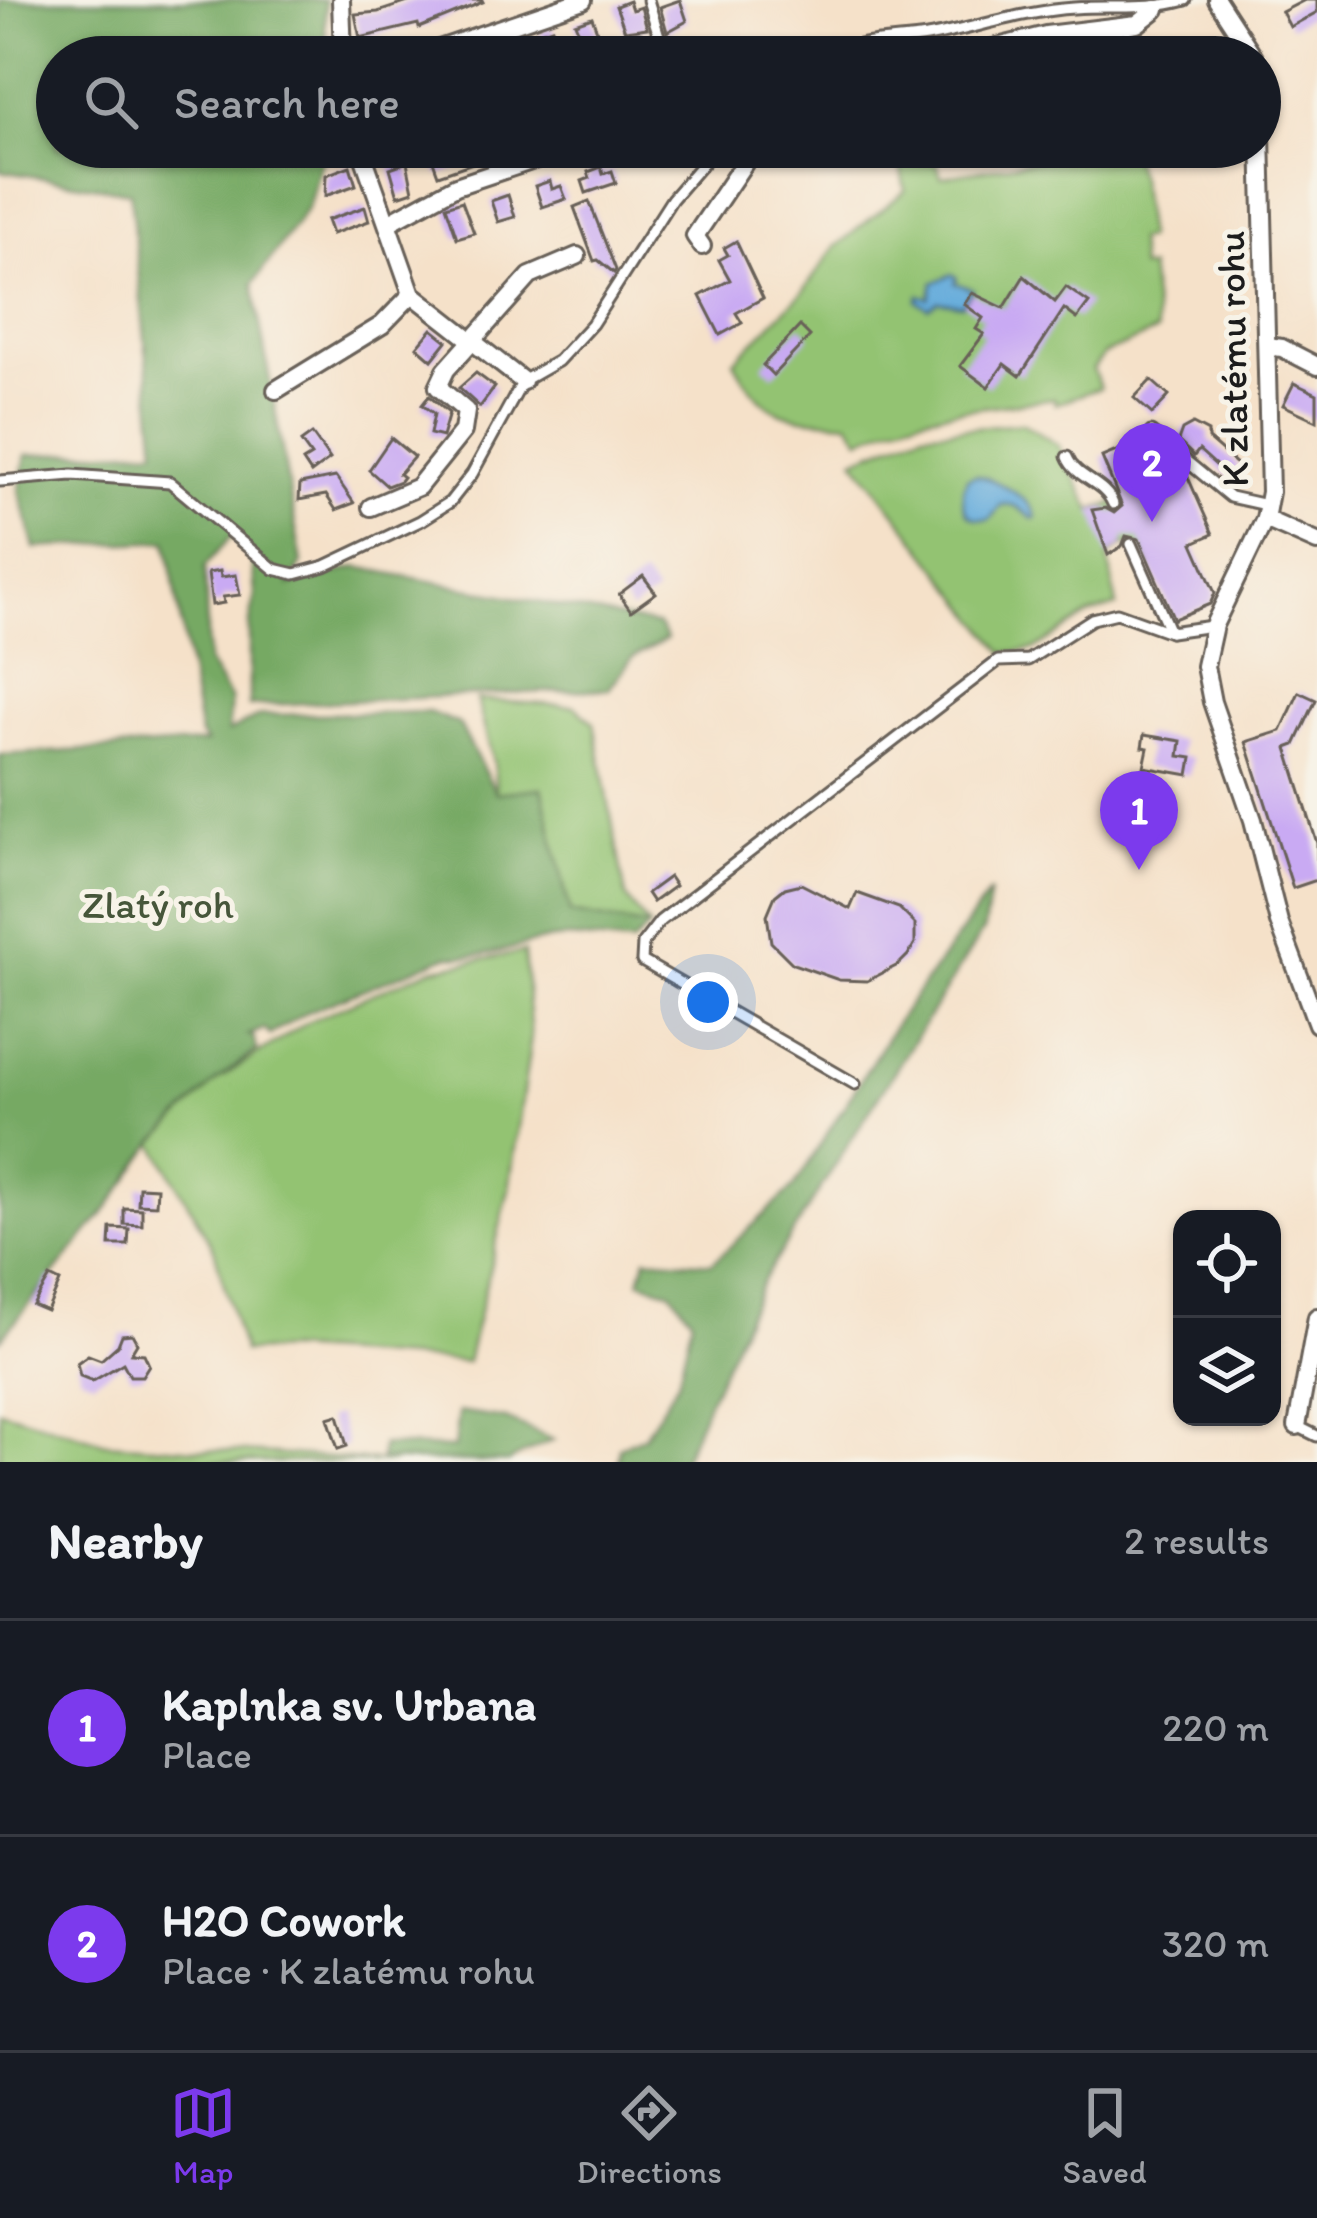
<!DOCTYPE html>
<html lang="en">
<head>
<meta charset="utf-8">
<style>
	:root { --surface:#171b24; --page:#20242c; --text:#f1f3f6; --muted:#9ea1a6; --line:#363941; --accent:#7c3aed }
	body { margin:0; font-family:Itim,sans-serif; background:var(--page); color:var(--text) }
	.controls { position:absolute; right:36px; bottom:36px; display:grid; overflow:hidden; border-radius:24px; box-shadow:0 3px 9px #0004 }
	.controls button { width:108px; height:108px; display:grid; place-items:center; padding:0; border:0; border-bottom:3px solid var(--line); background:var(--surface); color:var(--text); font:60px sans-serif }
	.you { position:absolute; left:708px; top:1002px; width:42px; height:42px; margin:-30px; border:9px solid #fff; border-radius:50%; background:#1a73e8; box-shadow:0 0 0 18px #1a73e833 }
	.badge { display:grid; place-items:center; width:78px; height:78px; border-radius:50%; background:var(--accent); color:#fff; font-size:39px; font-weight:700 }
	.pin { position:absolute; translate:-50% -99px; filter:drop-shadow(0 3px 6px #0008) }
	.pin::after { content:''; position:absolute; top:63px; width:42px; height:36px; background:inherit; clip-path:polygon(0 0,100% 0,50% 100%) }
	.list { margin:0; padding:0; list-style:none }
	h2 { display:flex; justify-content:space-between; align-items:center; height:156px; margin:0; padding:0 48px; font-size:51px }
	h2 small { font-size:39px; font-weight:400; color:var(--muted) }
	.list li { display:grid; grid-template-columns:78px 1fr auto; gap:36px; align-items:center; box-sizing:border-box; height:216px; padding:0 48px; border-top:3px solid var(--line) }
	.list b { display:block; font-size:45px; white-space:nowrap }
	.list p { margin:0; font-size:39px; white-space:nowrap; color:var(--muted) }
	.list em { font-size:39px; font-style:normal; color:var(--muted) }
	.icon { flex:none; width:66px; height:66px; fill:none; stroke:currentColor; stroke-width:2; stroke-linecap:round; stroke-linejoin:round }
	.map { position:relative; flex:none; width:1317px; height:1462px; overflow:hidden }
	.search { position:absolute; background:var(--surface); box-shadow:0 3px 9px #0004; left:36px; right:36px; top:36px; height:132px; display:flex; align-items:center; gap:30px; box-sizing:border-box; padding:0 42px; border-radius:66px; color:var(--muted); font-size:45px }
	.sheet { height:588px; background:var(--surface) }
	nav { display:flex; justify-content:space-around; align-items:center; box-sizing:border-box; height:168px; border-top:3px solid var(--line); background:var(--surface); font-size:33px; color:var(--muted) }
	nav a { display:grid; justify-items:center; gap:6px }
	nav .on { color:var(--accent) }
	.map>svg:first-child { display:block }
</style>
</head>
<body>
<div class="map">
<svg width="1317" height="1462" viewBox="0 0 1317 1462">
	<rect width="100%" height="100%" fill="#f7f3e8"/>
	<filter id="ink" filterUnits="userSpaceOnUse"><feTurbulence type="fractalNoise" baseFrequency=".00833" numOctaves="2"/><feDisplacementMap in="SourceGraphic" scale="24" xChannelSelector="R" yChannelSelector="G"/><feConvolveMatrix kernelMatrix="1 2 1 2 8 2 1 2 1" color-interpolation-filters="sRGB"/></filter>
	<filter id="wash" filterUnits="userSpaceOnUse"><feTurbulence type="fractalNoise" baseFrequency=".004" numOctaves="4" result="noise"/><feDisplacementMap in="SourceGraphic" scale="48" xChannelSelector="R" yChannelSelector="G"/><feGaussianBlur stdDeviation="2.7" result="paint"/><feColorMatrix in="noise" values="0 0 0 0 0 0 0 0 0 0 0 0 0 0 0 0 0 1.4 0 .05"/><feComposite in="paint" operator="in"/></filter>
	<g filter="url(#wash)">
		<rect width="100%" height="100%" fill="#f5e1c9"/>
		<g fill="#93c372" stroke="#587047" stroke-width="3">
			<path d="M1111,147H1129L1139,178L1147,238L1137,240L1140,268H1149L1157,331L1104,354L1093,369L1100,388L1055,404L1054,398C989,409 921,407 861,439L849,422C785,417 767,421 734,361L803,292L835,247L905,191L900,165L937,163L941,177Z"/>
			<path d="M1022,423L1058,445L1092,510L1113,504L1118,489L1168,593L1141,550L1126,544L1108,556L1117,606L1088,615L1035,649L1004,653L854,459L922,432Z"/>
			<path d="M477,700L575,706L594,723L626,897L649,927L570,913L542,788L496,793L494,765Z"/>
			<path d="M524,952L531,1038L509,1189L467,1362L289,1350L243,1352L214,1249L154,1143L216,1081L311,1020L431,969Z"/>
			<path d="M0,1410L106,1443L393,1462H0Z"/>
		</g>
		<g fill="#76a964" stroke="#496240" stroke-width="3">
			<path d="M0,0H325L326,57H57V147H326L308,207L253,284L302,563L290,585L358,567L658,625L667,639L632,658L609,689L249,706V627L255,595L252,560L232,536L205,566L208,662L231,700L228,732L261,715L429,712L459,724L496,793L542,788L570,913L649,927L632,944C605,943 569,934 543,941C511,948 481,959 447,956L307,1012L270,1035L264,1029L249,1035L253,1036L257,1050L216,1081L154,1143L109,1207L0,1340V755L206,743L200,736L167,541L35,548L19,491L26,455L156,449L130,192L0,171Z"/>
			<path d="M990,892L984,929L763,1280L681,1462H618L619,1447L644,1436L678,1381L692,1319L671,1291L640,1281L646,1258L712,1263L794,1187L899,1018Z"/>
			<path d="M458,1412L506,1419L553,1440L508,1462L380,1460L382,1445L454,1448Z"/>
		</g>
		<g fill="#64abdb" stroke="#40647c" stroke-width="3">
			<path d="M952,274L957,278L955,283L973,289L962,305L938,301L929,308L917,301L919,295L929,298L933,283Z"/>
			<path d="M975,475C994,478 1031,498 1036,517L1033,519C1021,512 1017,502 1001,505L990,519C961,523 959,498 967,478Z"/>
		</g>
		<g id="blocks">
			<g fill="#c9aaf3">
				<path d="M414,0H482L483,2L419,28L418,24L360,38L355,14L378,12Z"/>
				<path d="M680,0L687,21L667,32L660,7Z"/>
				<path d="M1305,0H1317V12L1290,27L1282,12Z"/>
				<path d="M629,1L632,10L641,7L647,28L625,31L616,6Z"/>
				<path d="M592,17L603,48L588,54L575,23Z"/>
				<path d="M552,28L563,57H549L540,32Z"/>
				<path d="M519,40L523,51L507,57H475Z"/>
				<path d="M428,147H514V149L438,175Z"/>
				<path d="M407,162L413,191L398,196L390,168Z"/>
				<path d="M350,166L356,185L325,196L326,175Z"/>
				<path d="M601,167L603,174L612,171L616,183L586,193L582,181L590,178L588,172Z"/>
				<path d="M550,181L552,189L561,186L566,199L542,207L535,186Z"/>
				<path d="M508,195L515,217L498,222L491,201Z"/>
				<path d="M462,201L474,233L457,238L446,206Z"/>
				<path d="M589,201L616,270L614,273L598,260L594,261L574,207Z"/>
				<path d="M365,207L369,221L332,234L327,220Z"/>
				<path d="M736,241L763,298L736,313L742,323L720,335L700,296L730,280L719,260L728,255L724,248Z"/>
				<path d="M1024,276L1055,302L1066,287L1089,303L1077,319L1064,309L1020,376L1004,364L988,387L960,366L984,334L976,329L983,318L964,304L972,293L1004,308Z"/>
				<path d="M800,326L810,336L773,375L763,365Z"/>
				<path d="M432,329L447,341L432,360L417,347Z"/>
				<path d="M476,373L495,387L480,407L459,388Z"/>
				<path d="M1151,380L1169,396L1152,414L1134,398Z"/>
				<path d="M1294,383L1317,394V421L1283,405Z"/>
				<path d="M429,396L449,413L442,437L430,434L434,414L422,405Z"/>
				<path d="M1193,424L1208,432V439L1238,465L1229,477L1199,450L1194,456L1178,441L1182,430Z"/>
				<path d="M312,434L330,459L311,473L303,461L311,456L301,442Z"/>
				<path d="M391,438L414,457L399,474L403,477L400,481L387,486L369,470Z"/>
				<path d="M1145,439L1168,483L1187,475L1213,534L1193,543L1215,593L1210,604L1174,619L1139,539L1126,536L1122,546L1108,555L1092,510L1105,508L1114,513L1122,506L1102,457Z"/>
				<path d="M336,477L354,503L336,510L326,495L299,500L300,484Z"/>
				<path d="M220,571L221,577L236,575L240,595L223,597L224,603L212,605L208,573Z"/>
				<path d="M643,576L656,593L631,611L619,594Z"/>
				<path d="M1299,692L1316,700L1295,745L1287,748L1317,843V880L1293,888L1246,742L1281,731Z"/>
				<path d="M1144,735L1181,741L1179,756L1192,758L1189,775L1144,767L1148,748L1142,747Z"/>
				<path d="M669,877L675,886L653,902L647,893Z"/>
				<path d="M801,884L850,909L857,893L899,908L915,924V943L908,955L898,965L867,981L839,980L793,964L771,942L767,915L775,896L785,888Z"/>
				<path d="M139,1187L157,1188L156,1205L138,1204Z"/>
				<path d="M124,1208L142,1209V1225L124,1224Z"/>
				<path d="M111,1228L129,1229L128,1245H110Z"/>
				<path d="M50,1277L60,1282L47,1311L33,1305Z"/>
				<path d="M132,1334L137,1343L131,1353L144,1354L149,1365L142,1376H130L123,1363L93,1381L80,1376L77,1363L88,1355L101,1360L118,1345L122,1335Z"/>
				<path d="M338,1415L347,1446L338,1449L328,1418Z"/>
			</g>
		</g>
	</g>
	<g filter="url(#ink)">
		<use href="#blocks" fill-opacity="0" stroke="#686159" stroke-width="3"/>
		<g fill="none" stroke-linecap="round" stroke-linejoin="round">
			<defs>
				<g id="lane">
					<path d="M648,0L659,36"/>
					<path d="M826,57C856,40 893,42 927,37C976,28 1024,11 1074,8C1113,5 1148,11 1186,0"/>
					<path d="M1151,432L1230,497L1266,505"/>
					<path d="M1067,457C1076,479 1105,482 1113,504"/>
					<path d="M0,481L72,475L170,482L274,569L295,574L325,566L420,521L450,502L472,474L523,381L558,361L592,324L672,199L717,147"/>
					<path d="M1131,544L1170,632"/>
					<path d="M855,1084L642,961L643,943L660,921L998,661L1028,660L1092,619L1117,613L1170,632L1212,626"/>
					<path d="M1297,1426L1317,1436"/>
				</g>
				<g id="street">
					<path d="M341,0L343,57"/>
					<path d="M1217,0L1254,57"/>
					<path d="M1083,39L1109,41L1119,57"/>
					<path d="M416,57L583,0"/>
					<path d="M957,57L1046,35L1137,24L1156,9"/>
					<path d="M1260,96L1270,492L1265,519L1214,625L1205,666L1212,702L1253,820L1279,922L1317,1024"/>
					<path d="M360,147L412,294L523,381"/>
					<path d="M388,223L456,186L573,147"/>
					<path d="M702,246L695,236L755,147"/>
					<path d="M1267,346L1282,348L1317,366"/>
					<path d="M276,390L382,325L412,294"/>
					<path d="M371,507L418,487L463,431L466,411L438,387L446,370L530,276L577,256"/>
					<path d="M1265,519L1317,542"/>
					<path d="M1297,1426L1317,1317"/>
				</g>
			</defs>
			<use href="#lane" stroke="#686159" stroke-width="15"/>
			<use href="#street" stroke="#686159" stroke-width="22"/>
			<use href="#lane" stroke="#fff" stroke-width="9"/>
			<use href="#street" stroke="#fff" stroke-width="16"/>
		</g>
	</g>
	<g text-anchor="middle" stroke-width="10" stroke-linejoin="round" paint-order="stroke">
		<g font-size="39" fill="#1c1c1c" stroke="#f7f3e8">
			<text transform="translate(1232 359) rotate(-91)" y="14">K zlatému rohu</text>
		</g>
		<g font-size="39" fill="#46563a" stroke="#f7f3e8">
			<text x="158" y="918">Zlatý roh</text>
		</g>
	</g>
</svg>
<div class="controls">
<button><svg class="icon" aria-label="locate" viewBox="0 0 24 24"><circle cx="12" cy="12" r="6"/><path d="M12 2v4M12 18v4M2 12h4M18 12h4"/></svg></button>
<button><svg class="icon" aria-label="layers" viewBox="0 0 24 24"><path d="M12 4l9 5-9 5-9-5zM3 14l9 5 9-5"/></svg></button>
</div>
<div class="you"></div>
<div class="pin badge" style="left:1139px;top:870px">1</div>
<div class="pin badge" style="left:1152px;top:522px">2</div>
<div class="search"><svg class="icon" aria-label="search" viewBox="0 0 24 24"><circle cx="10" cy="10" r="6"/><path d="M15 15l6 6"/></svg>Search here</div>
</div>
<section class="sheet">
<h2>Nearby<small>2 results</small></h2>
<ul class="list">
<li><span class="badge">1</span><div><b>Kaplnka sv. Urbana</b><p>Place</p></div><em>220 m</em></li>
<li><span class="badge">2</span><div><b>H2O Cowork</b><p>Place · K zlatému rohu</p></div><em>320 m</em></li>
</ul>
</section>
<nav>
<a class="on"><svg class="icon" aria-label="map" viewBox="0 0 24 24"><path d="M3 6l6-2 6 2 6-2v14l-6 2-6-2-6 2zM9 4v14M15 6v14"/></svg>Map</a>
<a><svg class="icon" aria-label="directions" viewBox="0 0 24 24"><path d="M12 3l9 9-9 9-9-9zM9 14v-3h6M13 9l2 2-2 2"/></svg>Directions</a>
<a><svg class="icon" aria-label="saved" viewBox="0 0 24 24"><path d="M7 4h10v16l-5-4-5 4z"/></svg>Saved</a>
</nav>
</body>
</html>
